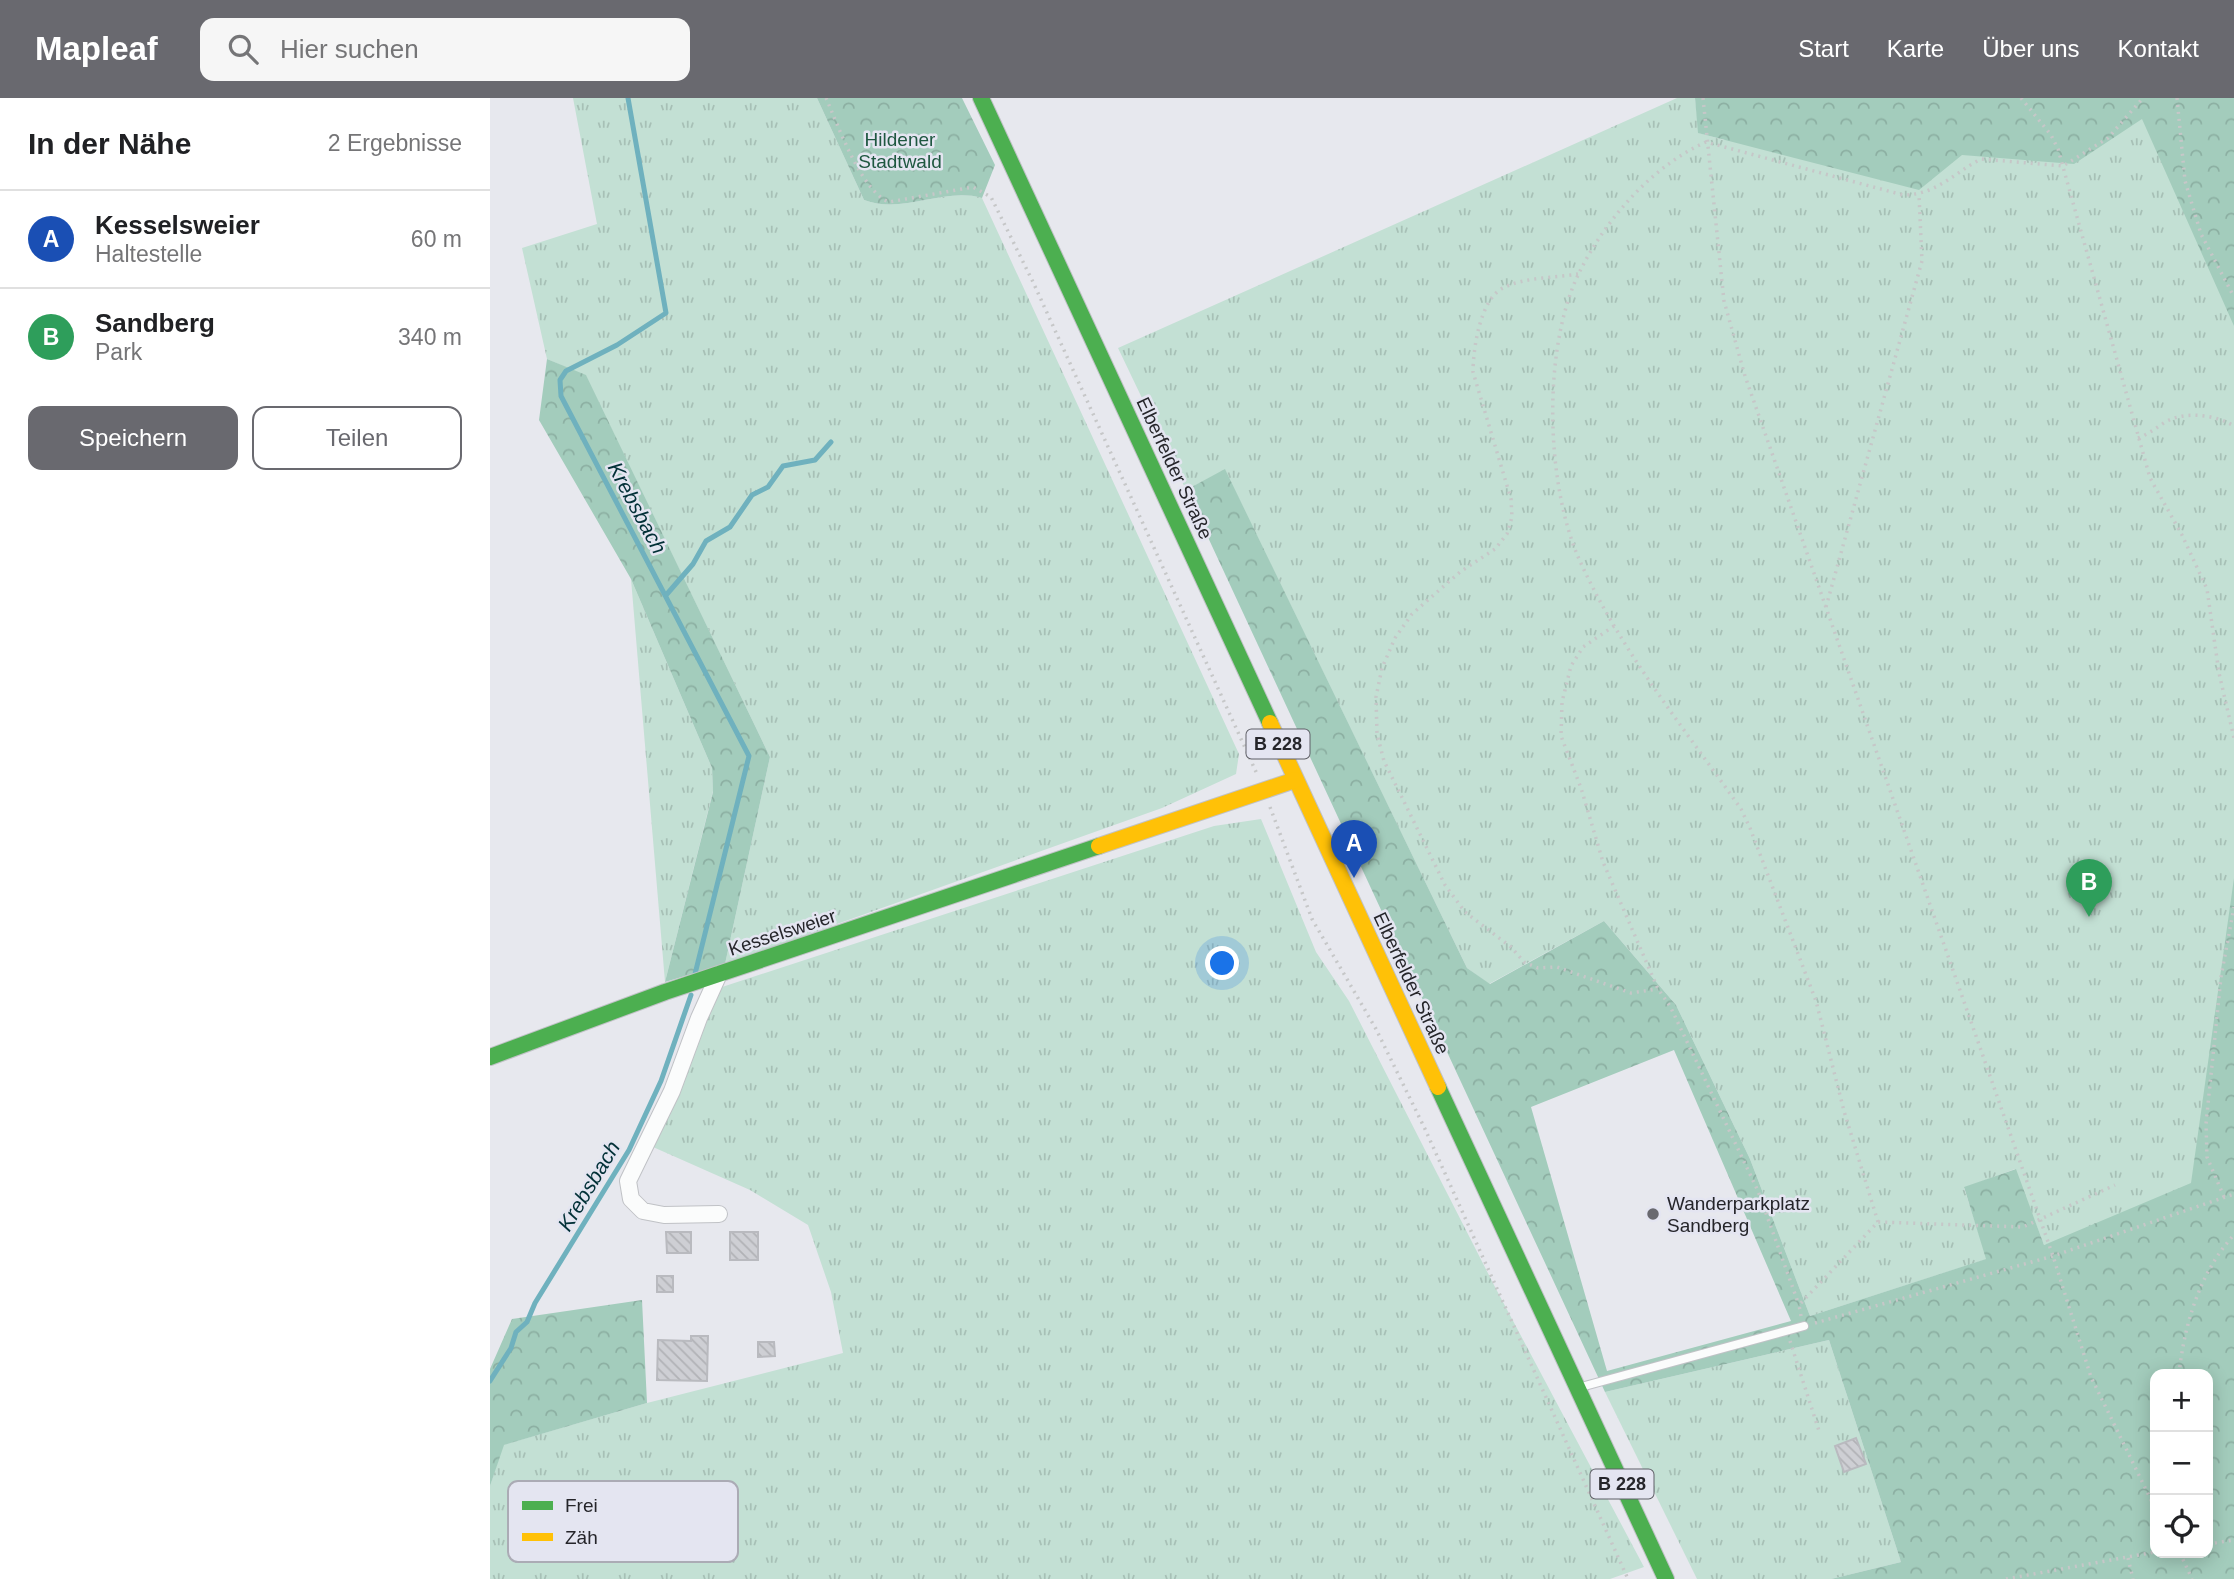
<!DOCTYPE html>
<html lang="de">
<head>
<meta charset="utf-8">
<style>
	:root { --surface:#fff; --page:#f6f6f6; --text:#202124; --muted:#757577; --line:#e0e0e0; --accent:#69696f }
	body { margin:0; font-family:Helvetica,sans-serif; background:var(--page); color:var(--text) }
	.controls { position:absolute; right:21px; bottom:21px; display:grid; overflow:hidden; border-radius:14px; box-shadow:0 4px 18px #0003 }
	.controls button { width:63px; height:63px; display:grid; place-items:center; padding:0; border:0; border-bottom:2px solid var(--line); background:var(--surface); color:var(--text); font:35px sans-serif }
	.you { position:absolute; left:733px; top:866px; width:24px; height:24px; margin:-18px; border:5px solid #fff; border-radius:50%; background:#1a73e8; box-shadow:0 0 0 10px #1a73e833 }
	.badge { display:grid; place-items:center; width:46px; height:46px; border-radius:50%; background:var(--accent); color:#fff; font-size:23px; font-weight:700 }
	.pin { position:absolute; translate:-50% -58px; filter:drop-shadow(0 2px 4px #0008) }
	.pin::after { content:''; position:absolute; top:37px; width:24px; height:21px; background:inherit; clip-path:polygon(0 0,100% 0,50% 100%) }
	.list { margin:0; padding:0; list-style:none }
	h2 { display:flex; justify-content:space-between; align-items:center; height:91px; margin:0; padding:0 28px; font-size:30px }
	h2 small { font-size:23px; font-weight:400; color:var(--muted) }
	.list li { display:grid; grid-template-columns:46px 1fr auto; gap:21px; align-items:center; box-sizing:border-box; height:98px; padding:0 28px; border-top:2px solid var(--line) }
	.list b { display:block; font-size:26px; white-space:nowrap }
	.list p { margin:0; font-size:23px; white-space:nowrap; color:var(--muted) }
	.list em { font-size:23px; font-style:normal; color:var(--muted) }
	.actions { display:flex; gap:14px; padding:21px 28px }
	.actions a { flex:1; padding:16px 0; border:2px solid var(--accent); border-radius:14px; text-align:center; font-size:24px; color:var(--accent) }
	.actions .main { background:var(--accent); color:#fff }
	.icon { flex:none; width:38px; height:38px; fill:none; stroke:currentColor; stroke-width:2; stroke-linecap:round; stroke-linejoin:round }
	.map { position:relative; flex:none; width:1744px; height:1481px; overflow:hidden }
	header { display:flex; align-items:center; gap:42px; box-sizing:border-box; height:98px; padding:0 35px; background:var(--accent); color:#fff }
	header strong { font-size:33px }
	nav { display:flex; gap:38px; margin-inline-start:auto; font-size:24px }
	.search { width:490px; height:63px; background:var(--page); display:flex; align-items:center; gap:18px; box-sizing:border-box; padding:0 24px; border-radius:14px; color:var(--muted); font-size:26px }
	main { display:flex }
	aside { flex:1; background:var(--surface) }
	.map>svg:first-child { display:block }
</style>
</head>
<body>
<header>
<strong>Mapleaf</strong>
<div class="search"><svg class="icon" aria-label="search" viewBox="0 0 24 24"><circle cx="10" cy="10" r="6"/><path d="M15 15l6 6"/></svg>Hier suchen</div>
<nav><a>Start</a><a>Karte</a><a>Über uns</a><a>Kontakt</a></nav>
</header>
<main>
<aside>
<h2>In der Nähe<small>2 Ergebnisse</small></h2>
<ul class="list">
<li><span class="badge" style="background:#1a4fb4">A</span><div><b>Kesselsweier</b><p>Haltestelle</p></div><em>60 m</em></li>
<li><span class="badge" style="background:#2e9e5b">B</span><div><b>Sandberg</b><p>Park</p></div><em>340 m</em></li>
</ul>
<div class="actions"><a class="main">Speichern</a><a>Teilen</a></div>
</aside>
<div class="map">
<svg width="1744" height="1481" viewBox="0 0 1744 1481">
	<defs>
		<pattern id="grass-tufts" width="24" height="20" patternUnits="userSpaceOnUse" patternTransform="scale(1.75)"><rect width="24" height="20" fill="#c3e0d4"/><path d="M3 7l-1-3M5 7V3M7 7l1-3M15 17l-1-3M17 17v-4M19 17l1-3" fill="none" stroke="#a7c0b6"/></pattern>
		<pattern id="forest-crowns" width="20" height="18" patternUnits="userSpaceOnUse" patternTransform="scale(1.75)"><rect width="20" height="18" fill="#a3ccbc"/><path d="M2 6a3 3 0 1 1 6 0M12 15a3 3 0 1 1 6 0" fill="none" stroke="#8cafa2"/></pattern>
		<pattern id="building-back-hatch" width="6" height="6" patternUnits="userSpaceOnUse" patternTransform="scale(1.75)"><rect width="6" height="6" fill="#cecfd4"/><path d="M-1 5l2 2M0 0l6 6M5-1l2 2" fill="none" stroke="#b1b2b6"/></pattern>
	</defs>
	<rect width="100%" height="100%" fill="#e7e8ee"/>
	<g fill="url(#grass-tufts)">
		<path d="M83,0H327L374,102C413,117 453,89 492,100L749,656L746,676L672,710L235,866L280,659L96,278L57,261L32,150L107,126Z"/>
		<path d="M1187,0H1205L1209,35L1234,42L1550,6L1562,0H1744V1085L1554,1147L1525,1071L1474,1090L1497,1161L1320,1218L1260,1061L1186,907L1114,823L999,886L977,870L735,372L696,392L628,250Z"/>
		<path d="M141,481L222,670L223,693L175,884Z"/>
		<path d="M771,721L826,854L859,903L1005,1189L1154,1469L1120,1481H0V1388L13,1347L157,1305L353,1255L341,1194L318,1127L260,1092L163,1049L226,891L724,728Z"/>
		<path d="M1339,1242L1411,1464L1341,1481H1207L1115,1294Z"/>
	</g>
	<g fill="url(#forest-crowns)" fill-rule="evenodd">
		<path d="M327,0H472L505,67L492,100C453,89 413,117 374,102Z"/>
		<path d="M1205,0H1744V228L1652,21L1584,66L1472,57L1429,92L1208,35Z"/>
		<path d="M57,261L96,277L280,659L235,866L175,884L223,694L222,670L141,481L49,322Z"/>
		<path d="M735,371L977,870L1000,886L1114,823L1186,907L1260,1061L1320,1218L1496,1161L1474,1089L1526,1071L1554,1147L1701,1085L1744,780V1481H1341L1411,1464L1339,1242L1115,1294L696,392ZM1184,952L1301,1223L1117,1273L1041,1009ZM1665,1276H1718V1455H1665Z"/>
		<path d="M152,1202L157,1305L14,1347L0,1388V1271L22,1221Z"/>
	</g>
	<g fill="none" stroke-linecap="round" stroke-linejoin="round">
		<g stroke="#6fb1be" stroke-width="5">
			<path d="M138,0L176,215L127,247L76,273L70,282L71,298L259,658L205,876"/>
			<path d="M177,496L203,466L216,443L240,429L262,397L278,389L293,368L325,362L341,344"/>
			<path d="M0,1283L21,1250L26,1234L37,1224L45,1205L139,1052L171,983L201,897"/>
		</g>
	</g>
	<g fill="url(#building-back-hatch)" stroke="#b9babf" stroke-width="2">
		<path d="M176,1134H201V1155H177Z"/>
		<rect x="240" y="1134" width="28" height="28"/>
		<rect x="167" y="1178" width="16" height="16"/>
		<path d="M201,1238H218L217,1283L167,1282L168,1242L201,1243Z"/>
		<path d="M268,1244H284L285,1258L268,1259Z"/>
		<path d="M1366,1340L1376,1366L1354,1374L1345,1348Z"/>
	</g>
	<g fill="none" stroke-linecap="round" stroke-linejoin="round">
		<defs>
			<path id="lane" d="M1091,1289L1314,1228"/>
			<path id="street" d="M229,1116L174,1117L153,1113L141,1101L138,1083L182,993L209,920L229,876"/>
			<g id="fast">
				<path d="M491,0L780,625"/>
				<path d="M0,959L175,894L609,748"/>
				<path d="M948,989L1176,1481"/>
			</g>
			<g id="slow">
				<path d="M780,625L948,989"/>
				<path d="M609,748L805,682"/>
			</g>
		</defs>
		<use href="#lane" stroke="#c0c2c6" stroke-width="10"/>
		<use href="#street" stroke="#c0c2c6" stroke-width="18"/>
		<use href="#fast" stroke="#c0c2c6" stroke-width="18"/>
		<use href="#slow" stroke="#c0c2c6" stroke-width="18"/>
		<g stroke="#c6c7c8" stroke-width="3.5" stroke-dasharray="2 5" stroke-linecap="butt">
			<path d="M336,0C348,27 371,93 399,104L483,89L501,99L543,184L767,676"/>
			<path d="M1213,0L1234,203L1255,278L1563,1158L1601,1279L1665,1410"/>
			<path d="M1531,0L1561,37L1568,51L1660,380L1692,437L1717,491L1729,575L1744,640"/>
			<path d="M1687,0L1695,83L1711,136L1744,199"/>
			<path d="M1088,176C1065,180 1034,179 1013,190C990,201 983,252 983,274L1021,401L1022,419L1017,436L1005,451L970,474L922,516L905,540L892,570L886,599L887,636L894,663L955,787L975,814L1021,849L1034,864L1048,870L1067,869L1141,895L1168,891"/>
			<path d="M1648,340C1659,336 1667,329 1677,323C1697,313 1726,317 1744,328"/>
			<path d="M1336,509L1432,163L1429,97"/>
			<path d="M1124,528L1093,549L1081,568L1072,604L1071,638L1091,690L1113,764L1168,891L1180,908L1268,1093L1309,1207"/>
			<path d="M780,709L822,821L886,931L935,1031L1138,1481"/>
			<path d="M1734,1099L1717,1059L1716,1026L1731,879L1744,809"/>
			<path d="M1388,1124L1354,1013L1326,903L1260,730L1251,711C1194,630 1130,552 1089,461C1056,386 1052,251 1089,175C1115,122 1162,68 1216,44L1413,97C1446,97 1464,75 1491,61L1573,68L1618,40L1653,0"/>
			<path d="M1311,1218L1309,1207L1388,1124L1533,1129L1625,1087"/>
			<path d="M1325,1225L1563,1158L1744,1096"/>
			<path d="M1300,1243L1330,1336"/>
			<path d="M1689,1276C1694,1228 1710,1173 1744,1137"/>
			<path d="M1718,1446L1744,1442"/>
			<path d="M1690,1455L1702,1481"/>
			<path d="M1638,1460L1643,1481"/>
			<path d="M1516,1481L1665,1454"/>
		</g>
		<use href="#lane" stroke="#fbfcfc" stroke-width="8"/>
		<use href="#street" stroke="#fbfcfc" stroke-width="16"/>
		<use href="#fast" stroke="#4caf50" stroke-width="16"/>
		<use href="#slow" stroke="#ffc107" stroke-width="16"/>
	</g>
	<circle fill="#69696f" stroke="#e4e5f1" stroke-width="2.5" cx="1163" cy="1116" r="7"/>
	<g text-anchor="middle" stroke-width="5" stroke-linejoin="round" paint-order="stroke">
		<g fill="#e4e5f1" stroke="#5e5f66" stroke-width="2">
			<rect x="756.5" y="631.5" width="63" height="29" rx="5"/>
			<rect x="1100.5" y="1371.5" width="63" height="29" rx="5"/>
		</g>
		<g font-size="18" font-weight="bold" fill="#25252a">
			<text x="788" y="652">B 228</text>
			<text x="1132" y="1392">B 228</text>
		</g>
		<g font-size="19" fill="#1e5740" stroke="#e4e5f1">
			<text x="410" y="48">Hildener<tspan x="410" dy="22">Stadtwald</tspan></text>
		</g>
		<g font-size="19" fill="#25252a" stroke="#e4e5f1">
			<text transform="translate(685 370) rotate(65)" y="7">Elberfelder Straße</text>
			<text transform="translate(292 834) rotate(-18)" y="7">Kesselsweier</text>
			<text transform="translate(922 885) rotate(65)" y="7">Elberfelder Straße</text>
		</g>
		<g font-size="19" fill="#25252a" stroke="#e4e5f1" text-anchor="start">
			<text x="1177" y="1112">Wanderparkplatz<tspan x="1177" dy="22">Sandberg</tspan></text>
		</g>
		<g font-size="21" font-style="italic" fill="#023037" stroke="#e4e5f1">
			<text transform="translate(147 410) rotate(62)" y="7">Krebsbach</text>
			<text transform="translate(99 1088) rotate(-59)" y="7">Krebsbach</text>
		</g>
	</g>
	<rect x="18" y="1383" width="230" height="81" rx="10" fill="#e4e5f1" stroke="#ababb5" stroke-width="2"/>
	<rect x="32" y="1403" width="31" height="9" fill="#4caf50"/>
	<rect x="32" y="1435" width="31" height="8" fill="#ffc107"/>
	<g font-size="19" fill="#25252a">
		<text x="75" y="1414">Frei</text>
		<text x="75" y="1446">Zäh</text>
	</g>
</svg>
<div class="controls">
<button>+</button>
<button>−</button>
<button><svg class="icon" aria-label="locate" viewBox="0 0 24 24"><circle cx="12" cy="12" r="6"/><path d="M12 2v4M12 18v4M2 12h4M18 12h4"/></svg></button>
</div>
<div class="you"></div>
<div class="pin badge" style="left:864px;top:780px;background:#1a4fb4">A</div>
<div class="pin badge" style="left:1599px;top:819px;background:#2e9e5b">B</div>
</div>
</main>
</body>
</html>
